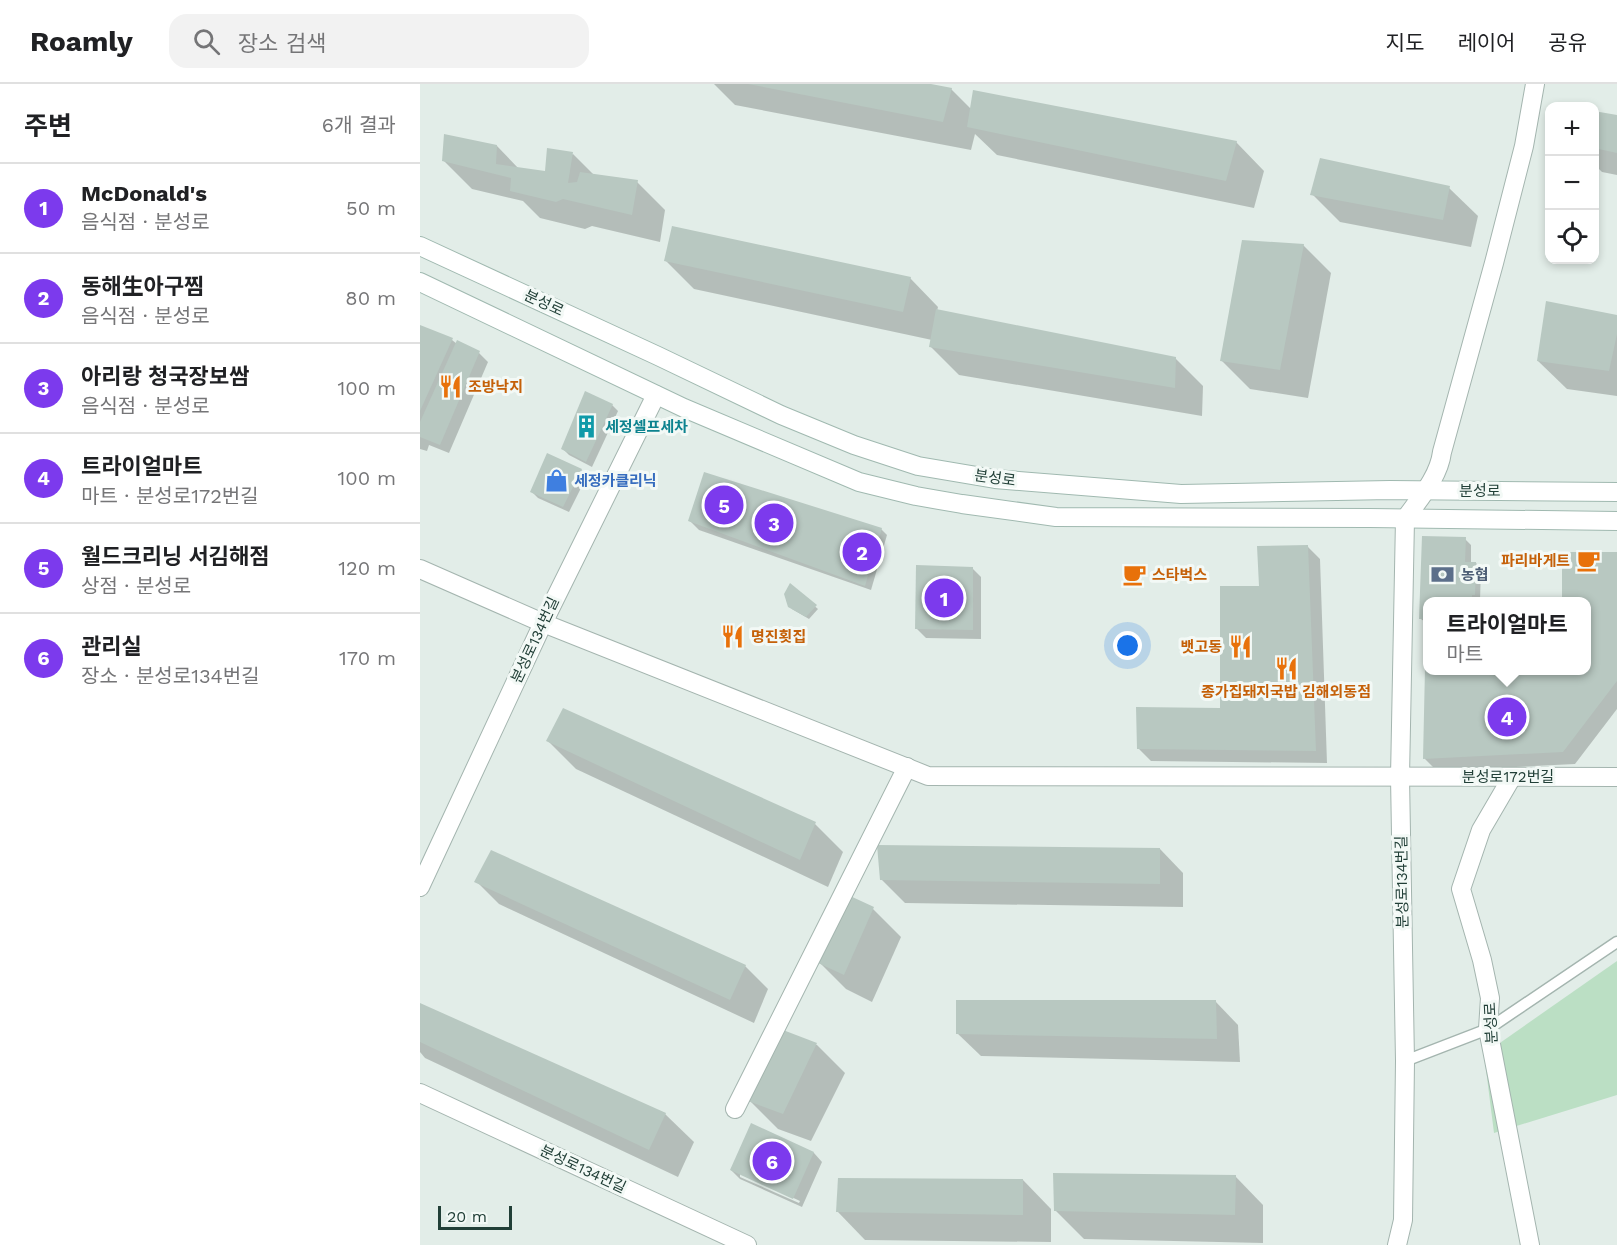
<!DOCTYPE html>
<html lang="ko">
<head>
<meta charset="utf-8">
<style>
	:root { --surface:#fff; --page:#f2f2f2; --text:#202124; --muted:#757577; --line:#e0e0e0; --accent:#7c3aed }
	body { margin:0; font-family:"Work Sans","Noto Sans KR",sans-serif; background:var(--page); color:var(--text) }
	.controls { position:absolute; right:18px; top:18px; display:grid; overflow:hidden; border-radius:12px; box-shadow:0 3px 9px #0003 }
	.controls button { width:54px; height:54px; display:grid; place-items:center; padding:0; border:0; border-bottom:2px solid var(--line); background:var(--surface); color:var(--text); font:30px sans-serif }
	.scale { position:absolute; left:18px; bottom:15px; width:74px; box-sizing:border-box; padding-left:6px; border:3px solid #213f37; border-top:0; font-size:16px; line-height:21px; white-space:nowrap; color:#213f37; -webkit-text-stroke:4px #f3f9f6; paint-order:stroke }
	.you { position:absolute; left:708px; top:562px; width:21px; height:21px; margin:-15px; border:4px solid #fff; border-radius:50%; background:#1a73e8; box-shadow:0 0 0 9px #1a73e833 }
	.badge { display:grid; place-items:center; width:39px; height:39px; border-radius:50%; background:var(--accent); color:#fff; font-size:20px; font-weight:700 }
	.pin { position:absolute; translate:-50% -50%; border:3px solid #fff; box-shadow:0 2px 6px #0006 }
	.popup { position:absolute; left:1003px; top:513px; width:168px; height:78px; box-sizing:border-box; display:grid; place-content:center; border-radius:12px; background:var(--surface); filter:drop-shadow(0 2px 4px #0005); font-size:20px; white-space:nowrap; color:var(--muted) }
	.popup b { font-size:22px; color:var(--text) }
	.popup::after { content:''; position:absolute; left:50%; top:100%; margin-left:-12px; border:12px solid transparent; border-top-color:var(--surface) }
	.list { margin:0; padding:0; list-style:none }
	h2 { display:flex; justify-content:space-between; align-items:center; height:78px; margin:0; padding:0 24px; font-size:26px }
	h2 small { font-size:20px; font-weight:400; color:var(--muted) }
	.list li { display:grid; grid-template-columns:39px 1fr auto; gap:18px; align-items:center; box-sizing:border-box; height:90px; padding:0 24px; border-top:2px solid var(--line) }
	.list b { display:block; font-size:22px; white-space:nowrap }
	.list p { margin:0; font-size:20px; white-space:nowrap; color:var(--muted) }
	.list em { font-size:20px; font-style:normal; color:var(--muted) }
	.icon { flex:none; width:33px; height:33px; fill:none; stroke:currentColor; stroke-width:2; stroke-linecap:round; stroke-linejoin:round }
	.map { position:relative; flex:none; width:1197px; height:1161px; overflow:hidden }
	header { display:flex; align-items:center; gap:36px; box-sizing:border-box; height:84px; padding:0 30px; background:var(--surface); border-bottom:2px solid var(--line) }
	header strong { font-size:28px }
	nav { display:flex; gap:33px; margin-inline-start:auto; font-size:21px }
	.search { width:420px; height:54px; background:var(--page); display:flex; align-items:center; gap:15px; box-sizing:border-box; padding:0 21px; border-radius:18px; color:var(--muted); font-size:22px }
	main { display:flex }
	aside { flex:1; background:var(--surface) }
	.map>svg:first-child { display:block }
</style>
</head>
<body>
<header>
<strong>Roamly</strong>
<div class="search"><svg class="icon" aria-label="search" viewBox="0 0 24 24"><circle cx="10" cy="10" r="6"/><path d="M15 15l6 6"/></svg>장소 검색</div>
<nav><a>지도</a><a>레이어</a><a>공유</a></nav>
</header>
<main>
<aside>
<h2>주변<small>6개 결과</small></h2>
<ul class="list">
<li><span class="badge">1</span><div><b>McDonald's</b><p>음식점 · 분성로</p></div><em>50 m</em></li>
<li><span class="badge">2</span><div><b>동해生아구찜</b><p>음식점 · 분성로</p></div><em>80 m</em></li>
<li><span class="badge">3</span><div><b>아리랑 청국장보쌈</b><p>음식점 · 분성로</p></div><em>100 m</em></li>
<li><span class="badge">4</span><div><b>트라이얼마트</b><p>마트 · 분성로172번길</p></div><em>100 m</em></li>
<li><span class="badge">5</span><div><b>월드크리닝 서김해점</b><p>상점 · 분성로</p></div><em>120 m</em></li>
<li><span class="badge">6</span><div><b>관리실</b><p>장소 · 분성로134번길</p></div><em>170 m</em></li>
</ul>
</aside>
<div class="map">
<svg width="1197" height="1161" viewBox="0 0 1197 1161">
	<rect width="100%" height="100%" fill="#e2ede8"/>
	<path fill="#bbdfc4" d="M1197,877V1011L1074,1049L1064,970Z"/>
	<g fill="#0003" fill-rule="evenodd">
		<path d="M294,0H503L531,5L551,25L816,58L844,87L834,124L577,71L555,50L551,66L315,21Z"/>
		<path d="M1174,28L1197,33V91L1182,88L1174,80Z"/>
		<path d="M77,62L99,85L126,89L153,70L174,91L217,98L245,126L240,158L172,142L165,145L120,134L103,117L52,105L23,76Z"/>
		<path d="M1029,104L1058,132L1051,163L920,138L892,110Z"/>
		<path d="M883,161L911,189L888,314L830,305L802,277Z"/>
		<path d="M246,177L490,194L518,223L517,227L755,274L783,302L782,332L539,291L511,263L512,256L274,205Z"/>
		<path d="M1197,232V312L1147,305L1118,277Z"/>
		<path d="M0,242L32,256L37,260L59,269L68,278L29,369L9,361L7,367L0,365Z"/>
		<path d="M192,321L198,327L172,383L149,371L143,365Z"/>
		<path d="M161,386L167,392L149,428L118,414L112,408Z"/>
		<path d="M270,437L461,445L467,451L451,506L279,446Z"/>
		<path d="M1003,454L1045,455L1051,461V479H1056L1061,485L1060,516H1057V518H1008V540L1001,535Z"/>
		<path d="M888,463L900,475L907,679L731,677L719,665L801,625L841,504Z"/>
		<path d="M1197,470V625L1155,680L1017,687L1005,675L1008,586H1166Z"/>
		<path d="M552,484L561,493V555L506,554L497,545Z"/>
		<path d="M370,502L398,525L389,535L372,525Z"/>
		<path d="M128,657L395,740L423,768L408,803L156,685Z"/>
		<path d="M740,765L763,789V823L485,819L461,795Z"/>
		<path d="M56,797L325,882L348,905L334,939L79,820Z"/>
		<path d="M429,813L453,825L481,853L452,918L426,905L398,877Z"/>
		<path d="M795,917L818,941L820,978L561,972L537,949Z"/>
		<path d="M0,921L245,1030L274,1058L258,1093L5,974L0,968Z"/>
		<path d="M364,948L397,961L425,989L391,1057L358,1045L330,1017Z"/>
		<path d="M332,1041L394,1069L402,1078L382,1123L320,1095L311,1086ZM320,1089L380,1117L379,1119L320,1093Z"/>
		<path d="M815,1092L843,1121V1159L664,1155L635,1126Z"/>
		<path d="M603,1096L631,1125V1158L445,1156L417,1127Z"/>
	</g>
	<g fill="#b8c8c1">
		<path d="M328,0H511L532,4L523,38Z"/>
		<path d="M553,6L817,57L806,97L547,43Z"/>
		<path d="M1174,27L1197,31V69L1174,64Z"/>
		<path d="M24,50L77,61L76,80L125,87L127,64L153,68L148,99L157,98L160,88L218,96L212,131L143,115L136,118L90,107L91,94L22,77Z"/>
		<path d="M900,74L1030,102L1023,136L890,111Z"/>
		<path d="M252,142L491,193L483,228L244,177Z"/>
		<path d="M822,156L884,160L860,286L800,277Z"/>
		<path d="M1126,217L1197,231V250L1189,287L1117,277Z"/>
		<path d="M516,225L756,273L755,304L509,263Z"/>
		<path d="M0,241L33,254L0,327Z"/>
		<path d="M37,256L60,267L20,361L0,353V338Z"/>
		<path d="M165,307L193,320L166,378L141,365Z"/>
		<path d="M127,369L162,385L143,423L110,408Z"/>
		<path d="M284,388L462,444L445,502L268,437Z"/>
		<path d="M1002,452L1046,453L1045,478H1056L1055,511H1052V518H1008V535H999Z"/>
		<path d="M888,461L896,667L717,665L716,623L800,624V502H839L837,462Z"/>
		<path d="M1142,468H1197V597L1143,668L1003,675L1005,584H1008V586H1166V518H1142Z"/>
		<path d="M496,481L553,483V546L495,545Z"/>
		<path d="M370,499L397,521L386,533L368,523L364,510Z"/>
		<path d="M143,624L396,738L380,776L126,657Z"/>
		<path d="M457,761L740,764V800L460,796Z"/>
		<path d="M71,766L326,881L310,916L54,798Z"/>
		<path d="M428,811L454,823L424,891L396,878Z"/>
		<path d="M536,916H796L797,955L536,950Z"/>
		<path d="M0,919L246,1029L229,1066L0,958Z"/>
		<path d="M363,946L397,959L363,1030L328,1017Z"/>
		<path d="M331,1039L394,1068L373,1115L310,1086Z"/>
		<path d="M633,1089L816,1091L815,1131L634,1127Z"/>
		<path d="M418,1094L603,1095V1131L416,1128Z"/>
	</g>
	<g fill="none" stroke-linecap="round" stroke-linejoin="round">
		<defs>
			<path id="service" d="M985,977L1068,945L1197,858"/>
			<g id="minor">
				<path d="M0,485L123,539L508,692L1197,693"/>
				<path d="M1092,693L1061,746L1041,805L1062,876L1070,914L1068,945L1110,1161"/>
				<path d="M0,803L123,539L236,311"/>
				<path d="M0,1009L327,1161"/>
				<path d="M315,1025L487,683"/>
				<path d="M977,1161L983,1136L985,977L980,693L985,435C999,415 1019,393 1022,368L1074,179L1104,62L1115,0"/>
			</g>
			<g id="secondary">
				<path d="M0,162L238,272L361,331L434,361L498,382L575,395L761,410L970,406L1197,408"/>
				<path d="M0,198L264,324L439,398L496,412L542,420L636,433L950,434L1197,437"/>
			</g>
		</defs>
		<use href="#service" stroke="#a4b5af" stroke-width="13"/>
		<use href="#minor" stroke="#a4b5af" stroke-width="20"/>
		<use href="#secondary" stroke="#a0b9b0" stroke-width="20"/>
		<use href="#service" stroke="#fff" stroke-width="10"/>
		<use href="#minor" stroke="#fff" stroke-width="18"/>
		<use href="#secondary" stroke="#fff" stroke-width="18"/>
	</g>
	<defs>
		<symbol id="restaurant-bare" viewBox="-9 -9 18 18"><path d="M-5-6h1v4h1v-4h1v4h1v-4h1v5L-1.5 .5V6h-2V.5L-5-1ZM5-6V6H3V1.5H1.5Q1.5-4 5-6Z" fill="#e8710a" stroke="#f3f9f6" stroke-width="2.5" paint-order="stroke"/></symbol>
		<symbol id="building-bare" viewBox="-9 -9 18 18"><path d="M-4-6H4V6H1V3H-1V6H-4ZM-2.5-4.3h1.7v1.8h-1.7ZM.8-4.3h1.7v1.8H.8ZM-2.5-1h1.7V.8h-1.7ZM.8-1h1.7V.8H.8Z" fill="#0f9aa8" stroke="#f3f9f6" stroke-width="2.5" paint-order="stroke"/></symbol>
		<symbol id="shop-bare" viewBox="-9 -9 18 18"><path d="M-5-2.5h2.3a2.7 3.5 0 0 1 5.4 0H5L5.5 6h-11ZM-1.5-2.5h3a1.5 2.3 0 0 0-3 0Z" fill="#3f7fe0" stroke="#f3f9f6" stroke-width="2.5" paint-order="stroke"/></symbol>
		<symbol id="cafe-bare" viewBox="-9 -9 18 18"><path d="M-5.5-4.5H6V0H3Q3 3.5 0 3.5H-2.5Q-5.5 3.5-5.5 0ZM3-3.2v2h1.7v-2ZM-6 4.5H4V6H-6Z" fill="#e8710a" stroke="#f3f9f6" stroke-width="2.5" paint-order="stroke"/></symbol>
		<symbol id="bank-bare" viewBox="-9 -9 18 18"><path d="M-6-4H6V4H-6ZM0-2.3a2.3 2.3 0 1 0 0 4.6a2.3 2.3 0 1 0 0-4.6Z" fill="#5c6f8a" stroke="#f3f9f6" stroke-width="2.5" paint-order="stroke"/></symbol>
	</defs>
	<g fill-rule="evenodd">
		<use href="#restaurant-bare" x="14" y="286" width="33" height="33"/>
		<use href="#building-bare" x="150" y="326" width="33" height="33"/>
		<use href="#shop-bare" x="120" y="380" width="33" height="33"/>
		<use href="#cafe-bare" x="1152" y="460" width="33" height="33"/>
		<use href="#cafe-bare" x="698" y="474" width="33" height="33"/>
		<use href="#bank-bare" x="1006" y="474" width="33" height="33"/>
		<use href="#restaurant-bare" x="296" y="536" width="33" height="33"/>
		<use href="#restaurant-bare" x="804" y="546" width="33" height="33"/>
		<use href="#restaurant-bare" x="850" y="568" width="33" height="33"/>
	</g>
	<g text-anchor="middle" stroke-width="6" stroke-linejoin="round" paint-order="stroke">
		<g font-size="15" fill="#213f37" stroke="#f3f9f6">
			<text transform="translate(124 219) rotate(25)" y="5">분성로</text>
			<text transform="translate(575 394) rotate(8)" y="5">분성로</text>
			<text x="1060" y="412">분성로</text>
			<text transform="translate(115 556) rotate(-65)" y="5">분성로134번길</text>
			<text x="1088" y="698">분성로172번길</text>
			<text transform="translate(982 798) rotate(-91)" y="5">분성로134번길</text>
			<text transform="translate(1071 939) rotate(-93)" y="5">분성로</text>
			<text transform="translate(163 1085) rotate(25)" y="5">분성로134번길</text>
		</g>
		<g font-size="15" font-weight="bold" fill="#c56008" stroke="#f3f9f6" text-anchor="start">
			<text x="48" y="308">조방낙지</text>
			<text x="1150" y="482" text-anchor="end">파리바게트</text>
			<text x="732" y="496">스타벅스</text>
			<text x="331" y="558">명진횟집</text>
			<text x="802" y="568" text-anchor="end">뱃고동</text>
			<text x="866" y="613" text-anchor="middle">종가집돼지국밥 김해외동점</text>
		</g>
		<g font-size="15" font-weight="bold" fill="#0d838f" stroke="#f3f9f6" text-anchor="start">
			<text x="185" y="348">세정셀프세차</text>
		</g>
		<g font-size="15" font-weight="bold" fill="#366cbe" stroke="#f3f9f6" text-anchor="start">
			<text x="154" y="402">세정카클리닉</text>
		</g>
		<g font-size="15" font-weight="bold" fill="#4e5e75" stroke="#f3f9f6" text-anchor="start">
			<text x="1041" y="496">농협</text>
		</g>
	</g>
</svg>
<div class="controls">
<button>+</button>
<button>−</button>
<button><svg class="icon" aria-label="locate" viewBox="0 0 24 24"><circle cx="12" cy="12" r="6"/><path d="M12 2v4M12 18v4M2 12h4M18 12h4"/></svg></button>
</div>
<div class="scale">20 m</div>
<div class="you"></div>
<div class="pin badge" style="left:524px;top:514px">1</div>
<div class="pin badge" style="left:442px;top:468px">2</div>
<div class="pin badge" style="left:354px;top:439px">3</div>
<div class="pin badge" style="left:1087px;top:633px">4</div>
<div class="popup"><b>트라이얼마트</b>마트</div>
<div class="pin badge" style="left:304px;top:421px">5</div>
<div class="pin badge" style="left:352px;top:1077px">6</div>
</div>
</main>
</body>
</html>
